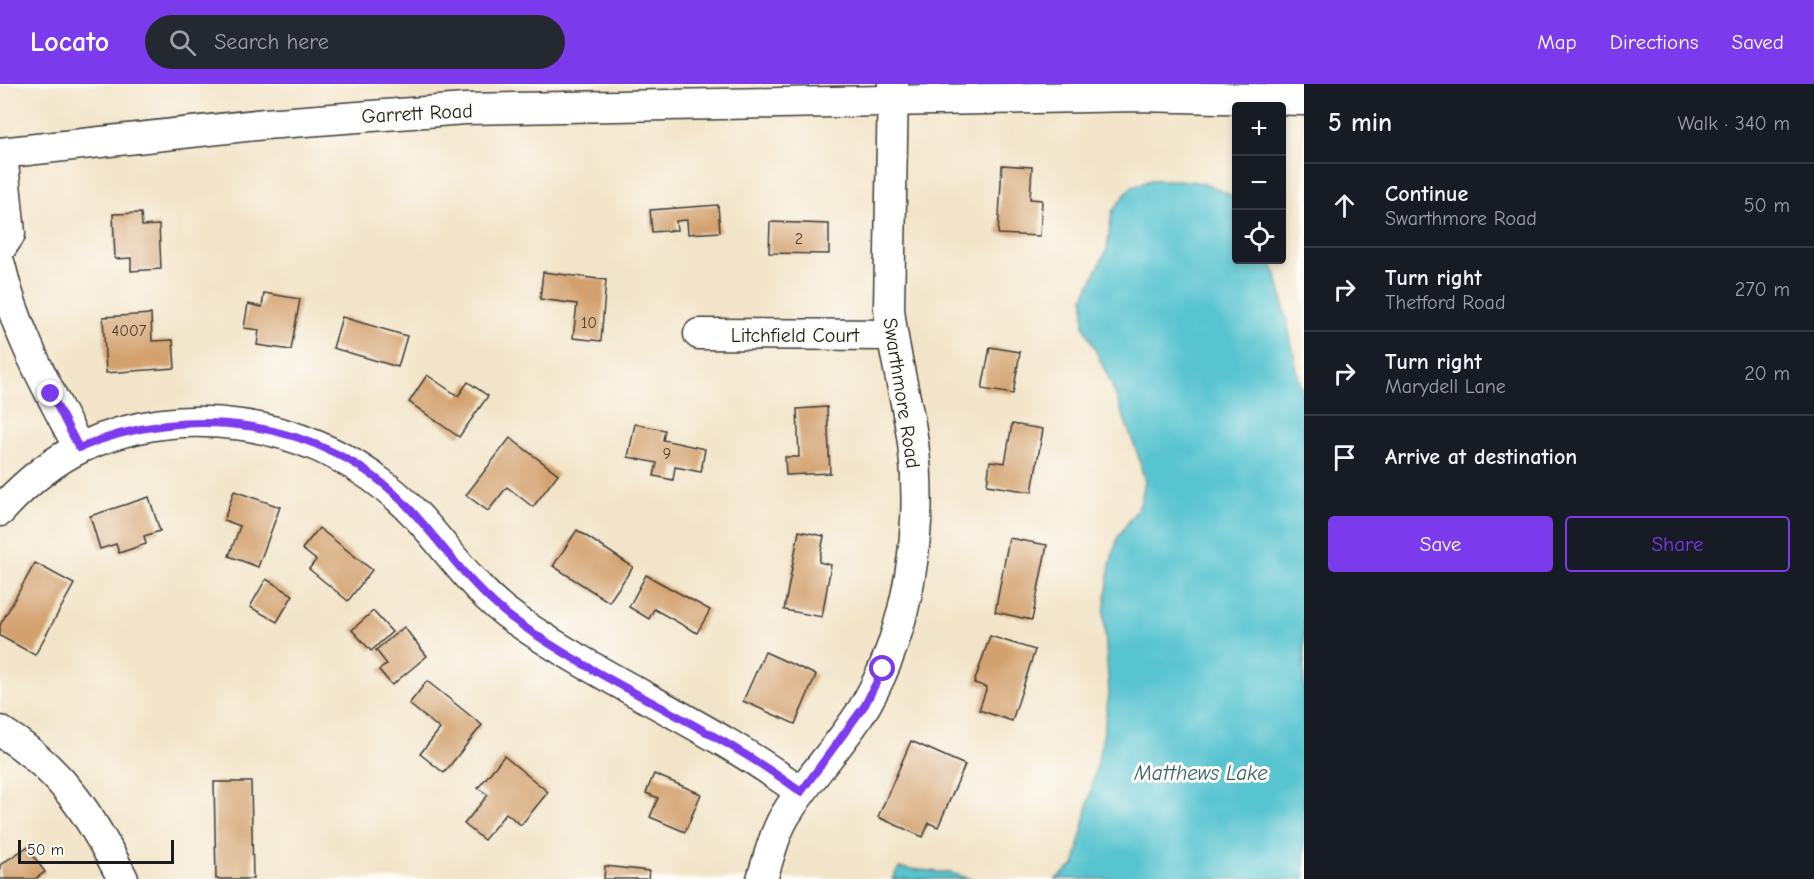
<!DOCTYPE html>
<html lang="en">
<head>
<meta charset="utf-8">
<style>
	:root { --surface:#171b24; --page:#242831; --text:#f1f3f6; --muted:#9ea1a6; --line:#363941; --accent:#7c3aed }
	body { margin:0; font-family:"Comic Neue",sans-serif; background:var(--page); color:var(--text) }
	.controls { position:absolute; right:18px; top:18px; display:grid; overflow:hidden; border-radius:6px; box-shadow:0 3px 9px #0003 }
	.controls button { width:54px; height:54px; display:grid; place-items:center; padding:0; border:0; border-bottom:2px solid var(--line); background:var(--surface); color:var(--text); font:30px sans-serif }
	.scale { position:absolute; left:18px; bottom:15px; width:156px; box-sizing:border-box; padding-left:6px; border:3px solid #1c1c1c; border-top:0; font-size:16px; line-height:21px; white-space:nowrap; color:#1c1c1c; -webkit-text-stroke:4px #fdfcf7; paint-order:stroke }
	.stop { position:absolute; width:18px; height:18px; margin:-14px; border:4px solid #7c3aed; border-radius:50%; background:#fff }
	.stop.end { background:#7c3aed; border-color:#fff; box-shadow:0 2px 6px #0008 }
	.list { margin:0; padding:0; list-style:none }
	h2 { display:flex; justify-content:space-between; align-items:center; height:78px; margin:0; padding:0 24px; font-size:26px }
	h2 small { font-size:20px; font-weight:400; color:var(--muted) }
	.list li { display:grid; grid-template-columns:39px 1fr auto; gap:18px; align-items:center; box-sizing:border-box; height:84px; padding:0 24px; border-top:2px solid var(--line) }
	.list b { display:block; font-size:22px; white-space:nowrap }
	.list p { margin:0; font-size:20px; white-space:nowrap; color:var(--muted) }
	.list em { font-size:20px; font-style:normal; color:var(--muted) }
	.actions { display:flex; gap:12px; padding:18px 24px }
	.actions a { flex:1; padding:14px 0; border:2px solid var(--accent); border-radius:6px; text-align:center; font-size:21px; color:var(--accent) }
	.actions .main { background:var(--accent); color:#fff }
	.icon { flex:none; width:33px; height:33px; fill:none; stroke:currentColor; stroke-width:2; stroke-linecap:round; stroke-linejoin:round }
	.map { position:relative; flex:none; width:1304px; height:795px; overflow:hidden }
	header { display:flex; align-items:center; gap:36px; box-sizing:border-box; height:84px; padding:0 30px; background:var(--accent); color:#fff }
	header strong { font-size:28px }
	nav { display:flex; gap:33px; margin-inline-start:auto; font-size:21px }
	.search { width:420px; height:54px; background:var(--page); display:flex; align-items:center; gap:15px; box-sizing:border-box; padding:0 21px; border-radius:33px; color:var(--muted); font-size:22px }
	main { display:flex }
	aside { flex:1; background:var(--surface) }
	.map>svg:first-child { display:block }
</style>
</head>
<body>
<header>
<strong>Locato</strong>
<div class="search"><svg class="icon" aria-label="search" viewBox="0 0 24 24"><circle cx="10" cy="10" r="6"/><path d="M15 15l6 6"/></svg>Search here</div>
<nav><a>Map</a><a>Directions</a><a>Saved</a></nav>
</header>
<main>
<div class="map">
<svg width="1304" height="795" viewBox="0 0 1304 795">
	<rect width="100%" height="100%" fill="#fdfcf7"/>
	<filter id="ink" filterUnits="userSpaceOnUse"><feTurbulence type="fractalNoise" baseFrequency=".0167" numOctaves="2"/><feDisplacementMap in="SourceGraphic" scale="12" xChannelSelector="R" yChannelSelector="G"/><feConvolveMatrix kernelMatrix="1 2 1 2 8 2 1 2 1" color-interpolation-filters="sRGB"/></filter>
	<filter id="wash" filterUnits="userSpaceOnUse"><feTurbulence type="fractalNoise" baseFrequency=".008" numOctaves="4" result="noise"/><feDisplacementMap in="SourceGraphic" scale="24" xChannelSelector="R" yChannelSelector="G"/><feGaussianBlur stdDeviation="1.35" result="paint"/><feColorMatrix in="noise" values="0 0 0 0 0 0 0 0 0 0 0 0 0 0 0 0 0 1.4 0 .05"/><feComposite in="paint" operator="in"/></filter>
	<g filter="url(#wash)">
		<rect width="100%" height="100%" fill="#f2e4c8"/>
		<g fill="#58c4d0" stroke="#3a7076" stroke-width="1.5">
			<path d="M1150,96C1189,96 1200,94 1235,114L1236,176H1271L1279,200L1304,318V795H1056L1075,780L1103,653L1109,610L1104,530L1110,481L1118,453L1140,421L1145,398L1138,371L1111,299L1084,242V213L1107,165L1112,128L1130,104Z"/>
			<path d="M899,784L951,789L971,795H892Z"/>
		</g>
		<g id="blocks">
			<g fill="#d3a16e">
				<path d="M1002,81L1032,83L1030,115L1042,116L1040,152L998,150Z"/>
				<path d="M718,121L720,148L688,150L687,136L676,137L677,146L652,148L650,126Z"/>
				<path d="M141,129L142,142L159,141L161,185L131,187V174L115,175L113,130Z"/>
				<path d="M770,138L829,140V170L769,169Z"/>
				<path d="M543,188L606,196L601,257L573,254L577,220L540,215Z"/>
				<path d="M264,209L300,215L291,266L257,261L259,246L244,244L248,220L262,223Z"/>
				<path d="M151,230L152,257L173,256L175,284L106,289L103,233Z"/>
				<path d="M342,233L407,252L398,283L333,264Z"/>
				<path d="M990,263L1020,268L1013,310L982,305Z"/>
				<path d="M427,291L458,312L468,298L488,312L459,353L409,318Z"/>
				<path d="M827,323L830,389L786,391L785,373H799L797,325Z"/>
				<path d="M635,340L665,346L663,356L705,365L701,388L675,383L673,396L654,392L657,379L628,373Z"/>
				<path d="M1012,340L1043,345L1032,408L987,401L990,377L1005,379Z"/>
				<path d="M510,354L558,390L533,423L507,403L488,427L466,411Z"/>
				<path d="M234,407L280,423L258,483L229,472L240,442L224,436Z"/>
				<path d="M149,413L160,447L144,452L146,460L119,469L116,460L100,465L90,432Z"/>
				<path d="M319,444L372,486L348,517L309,485L316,476L302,465Z"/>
				<path d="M577,446L633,483L609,518L553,482Z"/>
				<path d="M799,447L824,452L819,478L831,481L822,533L784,526Z"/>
				<path d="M1009,454L1047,461L1032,536L995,528Z"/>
				<path d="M35,479L74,500L35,571L0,552V541Z"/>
				<path d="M646,491L710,526L697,549L654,525L649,535L629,523Z"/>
				<path d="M266,495L293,511L277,538L250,523Z"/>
				<path d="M373,527L392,548L371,567L352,546Z"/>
				<path d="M404,543L427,572L392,601L379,586L387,580L376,566Z"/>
				<path d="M990,552L1035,566L1012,637L979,626L987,603L974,599Z"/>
				<path d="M765,568L816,591L795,640L743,617Z"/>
				<path d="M427,597L482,641L444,689L420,670L440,645L409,620Z"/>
				<path d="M911,657L965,681L938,743L929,739L923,753L878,733Z"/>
				<path d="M504,672L548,708L521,741L506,729L484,756L464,740L488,711L478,704Z"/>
				<path d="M654,690L701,710L685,748L650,733L658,714L646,709Z"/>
				<path d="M214,698H251L253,795H216Z"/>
				<path d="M27,763L45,788L35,795H0V781Z"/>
				<path d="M605,782L649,787L648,795H604Z"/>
			</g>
		</g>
	</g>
	<g filter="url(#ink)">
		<use href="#blocks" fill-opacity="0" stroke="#3c3a36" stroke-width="1.5"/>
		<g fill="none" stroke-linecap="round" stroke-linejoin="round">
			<defs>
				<g id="minor">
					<path d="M0,69L265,40L465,25L1138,12L1304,16"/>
					<path d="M0,165L10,150L2,69"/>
					<path d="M0,181C15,247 48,305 79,364"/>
					<path d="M699,250L891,251"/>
					<path d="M0,427C22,403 52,377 82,363C181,317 303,336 387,404C436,442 464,501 516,536C607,599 712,642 801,708"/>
					<path d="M0,647C62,685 91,732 123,795"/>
					<path d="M762,795C769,773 775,746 788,727C811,690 844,658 866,620C909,545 924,444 913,359C907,313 893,270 889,224L893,0"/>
				</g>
			</defs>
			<use href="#minor" stroke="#3c3a36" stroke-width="33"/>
			<use href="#minor" stroke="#fff" stroke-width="30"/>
		</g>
	</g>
	<g fill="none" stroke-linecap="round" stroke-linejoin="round" filter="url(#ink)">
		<path stroke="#7c3aed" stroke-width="8" d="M51,310L79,364C187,318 325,334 408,423C443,460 471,504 513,535C604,601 711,641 801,708L865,621L883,585"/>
	</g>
	<g text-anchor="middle" stroke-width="6" stroke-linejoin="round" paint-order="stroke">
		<g font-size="16" fill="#4a3d30">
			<text x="799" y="160">2</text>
			<text x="589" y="244">10</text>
			<text x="129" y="252">4007</text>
			<text x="667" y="375">9</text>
		</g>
		<g font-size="20" fill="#1c1c1c" stroke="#fdfcf7">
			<text transform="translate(417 29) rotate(-3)" y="7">Garrett Road</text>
			<text x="795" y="258">Litchfield Court</text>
			<text transform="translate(902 309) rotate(81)" y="7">Swarthmore Road</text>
		</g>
		<g font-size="21" font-style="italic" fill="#345f64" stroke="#fdfcf7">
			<text x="1201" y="696">Matthews Lake</text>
		</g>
	</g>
</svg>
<div class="controls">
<button>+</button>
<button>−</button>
<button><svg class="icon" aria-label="locate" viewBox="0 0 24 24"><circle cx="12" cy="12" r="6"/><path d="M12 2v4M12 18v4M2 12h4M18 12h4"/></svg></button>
</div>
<div class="scale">50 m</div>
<div class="stop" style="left:883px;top:585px"></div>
<div class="stop end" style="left:51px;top:310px"></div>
</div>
<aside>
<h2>5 min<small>Walk · 340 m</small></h2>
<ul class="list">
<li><svg class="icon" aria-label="ahead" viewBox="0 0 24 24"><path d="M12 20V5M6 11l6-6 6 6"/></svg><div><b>Continue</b><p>Swarthmore Road</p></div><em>50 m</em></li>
<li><svg class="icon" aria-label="right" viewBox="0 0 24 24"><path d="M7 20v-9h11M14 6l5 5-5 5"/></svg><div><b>Turn right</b><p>Thetford Road</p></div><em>270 m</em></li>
<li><svg class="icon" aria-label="right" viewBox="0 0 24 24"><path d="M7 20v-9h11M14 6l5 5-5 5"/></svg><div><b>Turn right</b><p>Marydell Lane</p></div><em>20 m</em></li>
<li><svg class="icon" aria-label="arrive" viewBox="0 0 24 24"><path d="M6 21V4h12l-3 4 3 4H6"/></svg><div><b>Arrive at destination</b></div></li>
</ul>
<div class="actions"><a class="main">Save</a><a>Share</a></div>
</aside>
</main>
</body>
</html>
